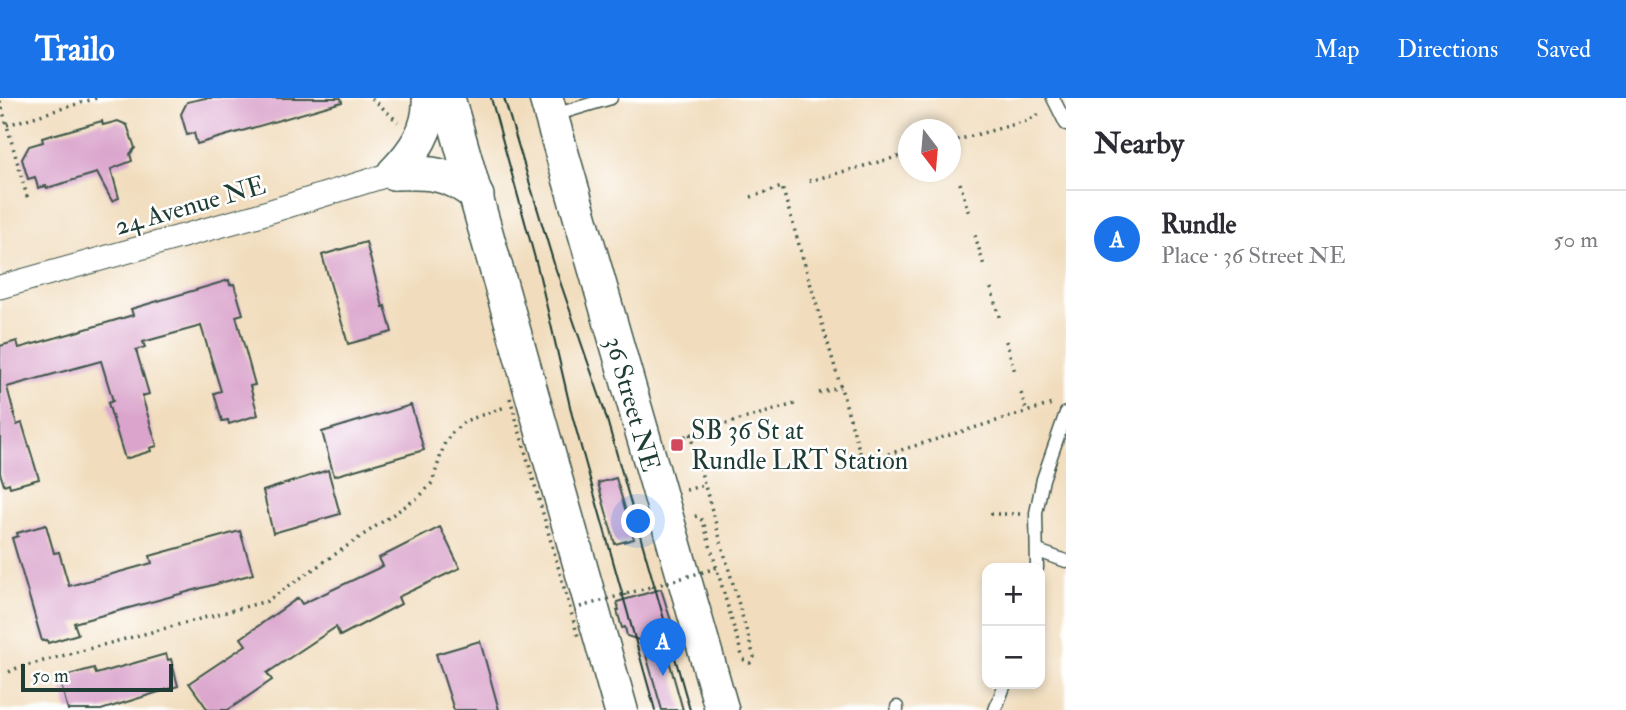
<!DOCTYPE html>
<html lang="en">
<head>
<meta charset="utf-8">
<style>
	:root { --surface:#fff; --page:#f7f7f7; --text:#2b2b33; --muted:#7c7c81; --line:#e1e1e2; --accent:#1a73e8 }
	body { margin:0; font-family:"IM FELL Double Pica",serif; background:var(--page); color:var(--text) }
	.controls { position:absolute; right:21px; bottom:21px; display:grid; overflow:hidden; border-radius:14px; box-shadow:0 4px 10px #0003 }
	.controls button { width:63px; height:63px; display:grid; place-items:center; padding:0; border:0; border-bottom:2px solid var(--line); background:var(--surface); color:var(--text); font:35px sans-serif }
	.compass { position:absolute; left:898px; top:21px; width:63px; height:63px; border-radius:50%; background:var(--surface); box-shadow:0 4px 10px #0003; rotate:164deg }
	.scale { position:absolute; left:21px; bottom:18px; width:152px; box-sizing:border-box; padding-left:7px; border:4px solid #1f3d34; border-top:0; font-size:19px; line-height:24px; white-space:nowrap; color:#1f3d34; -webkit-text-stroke:5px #fff; paint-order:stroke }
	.you { position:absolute; left:639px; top:424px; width:24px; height:24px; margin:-18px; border:5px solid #fff; border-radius:50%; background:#1a73e8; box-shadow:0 0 0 10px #1a73e833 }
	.badge { display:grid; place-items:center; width:46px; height:46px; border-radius:50%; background:var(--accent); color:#fff; font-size:23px; font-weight:700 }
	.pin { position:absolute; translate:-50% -58px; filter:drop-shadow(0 2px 4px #0008) }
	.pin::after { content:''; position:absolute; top:37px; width:24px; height:21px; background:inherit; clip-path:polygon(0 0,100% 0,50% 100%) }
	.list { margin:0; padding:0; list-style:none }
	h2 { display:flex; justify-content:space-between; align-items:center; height:91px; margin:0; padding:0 28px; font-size:30px }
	h2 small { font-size:23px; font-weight:400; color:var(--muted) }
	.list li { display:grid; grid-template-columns:46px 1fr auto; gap:21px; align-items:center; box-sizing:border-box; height:98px; padding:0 28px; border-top:2px solid var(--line) }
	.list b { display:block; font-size:26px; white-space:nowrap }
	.list p { margin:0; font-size:23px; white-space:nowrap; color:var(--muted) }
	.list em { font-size:23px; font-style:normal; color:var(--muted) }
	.map { position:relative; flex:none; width:1066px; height:612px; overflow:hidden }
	header { display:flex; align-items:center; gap:42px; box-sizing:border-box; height:98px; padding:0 35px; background:var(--accent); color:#fff }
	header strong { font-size:33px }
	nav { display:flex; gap:38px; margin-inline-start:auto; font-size:24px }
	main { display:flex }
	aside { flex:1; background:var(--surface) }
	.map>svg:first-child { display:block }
</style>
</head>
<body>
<header>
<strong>Trailo</strong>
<nav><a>Map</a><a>Directions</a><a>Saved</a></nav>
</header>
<main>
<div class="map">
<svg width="1066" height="612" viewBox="0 0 1066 612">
	<rect width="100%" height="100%" fill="#fff"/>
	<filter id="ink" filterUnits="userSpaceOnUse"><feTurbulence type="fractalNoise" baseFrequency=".0143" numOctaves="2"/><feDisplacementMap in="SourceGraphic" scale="14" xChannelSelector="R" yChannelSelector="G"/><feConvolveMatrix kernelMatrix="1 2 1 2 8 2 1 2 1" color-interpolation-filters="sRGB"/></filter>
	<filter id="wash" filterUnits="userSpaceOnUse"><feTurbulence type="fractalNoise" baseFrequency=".00686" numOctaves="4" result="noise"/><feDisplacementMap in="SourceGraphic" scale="28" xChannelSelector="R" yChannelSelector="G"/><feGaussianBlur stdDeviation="1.57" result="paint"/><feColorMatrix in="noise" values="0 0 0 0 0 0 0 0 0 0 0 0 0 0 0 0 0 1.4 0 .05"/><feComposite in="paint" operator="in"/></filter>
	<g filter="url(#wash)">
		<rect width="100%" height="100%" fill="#f1ddbd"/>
		<g id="blocks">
			<g fill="#daa4cc">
				<path d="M205,0H341L342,4L197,46L194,35L187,37L181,16L187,4Z"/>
				<path d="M102,23L103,27L118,23L127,27L135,50L130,56L132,63L111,71L119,100L112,103L97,75L47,90L46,88L38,90L35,79L28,81L22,61L29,48L43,44L42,40Z"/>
				<path d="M366,144L383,209L385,208L392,234L348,246L322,157Z"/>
				<path d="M229,182L230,187L234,186L243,216L236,218L255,287L250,288L258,317L229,326L228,322L222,323L214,295L221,293L201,228L143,244L145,249L136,252L149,296L142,298L157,348L150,350L151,353L125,361L108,305L113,303L101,263L7,289L17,327L22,325L39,381L10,389L9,385L4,387L0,375V248L17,243L19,250L69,236L133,217L131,211Z"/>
				<path d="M411,307L424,352L334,378L322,334Z"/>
				<path d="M328,372L340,416L273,435L263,393Z"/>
				<path d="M616,380L634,441L615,446L598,385Z"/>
				<path d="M46,427L54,455L59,454L69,488L152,465L150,458L240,433L253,476L74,525L78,536L48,545L47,542L42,543L12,440L18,438L17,435Z"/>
				<path d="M440,429L460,470L398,499L401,506L340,538L336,529L267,575L272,582L228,612H208L189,585L246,547L241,540L298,500L302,506L383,468L379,460Z"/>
				<path d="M661,491L672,526L662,538L683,612H662L642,543L627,538L625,529L622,530L617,512H619L617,504Z"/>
				<path d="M480,543L499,612H454L436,556Z"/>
				<path d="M166,556L168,562L171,561L178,588L101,612H68L60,583L66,581L65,578L94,570L96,576Z"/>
			</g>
		</g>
	</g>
	<g filter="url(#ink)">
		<use href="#blocks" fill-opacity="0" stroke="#3e5549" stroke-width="2"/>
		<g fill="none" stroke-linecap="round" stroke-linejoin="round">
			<defs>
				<g id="lane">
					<path d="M1053,0L1066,26"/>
					<path d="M551,18L611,0"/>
					<path d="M1038,453L1066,463"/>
					<path d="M1037,470L1036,415L1043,381L1066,315"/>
					<path d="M897,609V612"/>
					<path d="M995,612L1005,586"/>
				</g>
				<path id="street" d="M0,189L255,118L394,75"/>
				<g id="secondary">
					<path d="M448,0L621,612"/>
					<path d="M546,0L722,612"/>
					<path d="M394,75C428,74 449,74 477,98"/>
					<path d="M394,75C414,54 431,31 429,0"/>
				</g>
			</defs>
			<use href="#lane" stroke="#3e5549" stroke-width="15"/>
			<use href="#street" stroke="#3e5549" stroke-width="25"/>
			<use href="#secondary" stroke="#3e5549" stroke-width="36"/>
			<g stroke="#3e5549" stroke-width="3.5" stroke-dasharray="2 5" stroke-linecap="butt">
				<path d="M372,0L398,24"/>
				<path d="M0,3L28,102"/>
				<path d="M7,27L97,0"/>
				<path d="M950,44L1026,23L1042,15"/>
				<path d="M950,51L954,65"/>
				<path d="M809,83L908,56"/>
				<path d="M960,85L969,116"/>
				<path d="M751,99L782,89L863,365L867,363"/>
				<path d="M975,137L984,168"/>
				<path d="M991,190L1000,222"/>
				<path d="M1006,243L1015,274"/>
				<path d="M819,295L840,289"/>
				<path d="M1021,295L1027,315"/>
				<path d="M712,330L798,305"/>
				<path d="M690,336L754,559L750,565L743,561L703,423L697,418L693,419"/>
				<path d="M671,342L693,336"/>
				<path d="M888,356L1052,306"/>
				<path d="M686,392L704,387"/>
				<path d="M990,416H1021"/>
				<path d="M653,488L654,493"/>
				<path d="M625,496L626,502"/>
				<path d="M9,574L17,570L267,503L420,398L432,385L445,344L453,334L465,323L505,309"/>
			</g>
			<use href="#lane" stroke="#fff" stroke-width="12"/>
			<use href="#street" stroke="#fff" stroke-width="23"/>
			<use href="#secondary" stroke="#fff" stroke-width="33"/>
			<g stroke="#1f3d34" stroke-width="2">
				<path d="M491,0L539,175L572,317L655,612"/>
				<path d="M504,0L555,169L603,308L690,612"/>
			</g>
			<g stroke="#3e5549" stroke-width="3.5" stroke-dasharray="2 5" stroke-linecap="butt">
				<path d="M510,300L579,542"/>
				<path d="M580,509L717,470"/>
			</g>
		</g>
	</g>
	<rect fill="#d1495b" stroke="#fff" stroke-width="2.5" x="670" y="340" width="14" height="14" rx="3.5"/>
	<g text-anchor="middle" stroke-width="5" stroke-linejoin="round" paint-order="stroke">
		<g font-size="26" fill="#1f3d34" stroke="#fff">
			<text transform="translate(190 107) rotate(-16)" y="9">24 Avenue NE</text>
			<text transform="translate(633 306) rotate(74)" y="9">36 Street NE</text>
		</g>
		<g font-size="26" fill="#1f3d34" stroke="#fff" text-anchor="start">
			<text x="691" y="341">SB 36 St at<tspan x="691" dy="30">Rundle LRT Station</tspan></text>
		</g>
	</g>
</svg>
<div class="controls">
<button>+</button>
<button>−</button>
</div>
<svg class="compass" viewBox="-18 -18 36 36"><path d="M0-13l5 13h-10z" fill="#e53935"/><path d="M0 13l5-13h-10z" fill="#7c7c81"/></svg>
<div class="scale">50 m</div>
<div class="you"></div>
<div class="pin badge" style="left:663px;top:578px">A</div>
</div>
<aside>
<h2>Nearby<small></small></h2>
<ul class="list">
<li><span class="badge">A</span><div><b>Rundle</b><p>Place · 36 Street NE</p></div><em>50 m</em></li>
</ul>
</aside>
</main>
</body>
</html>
